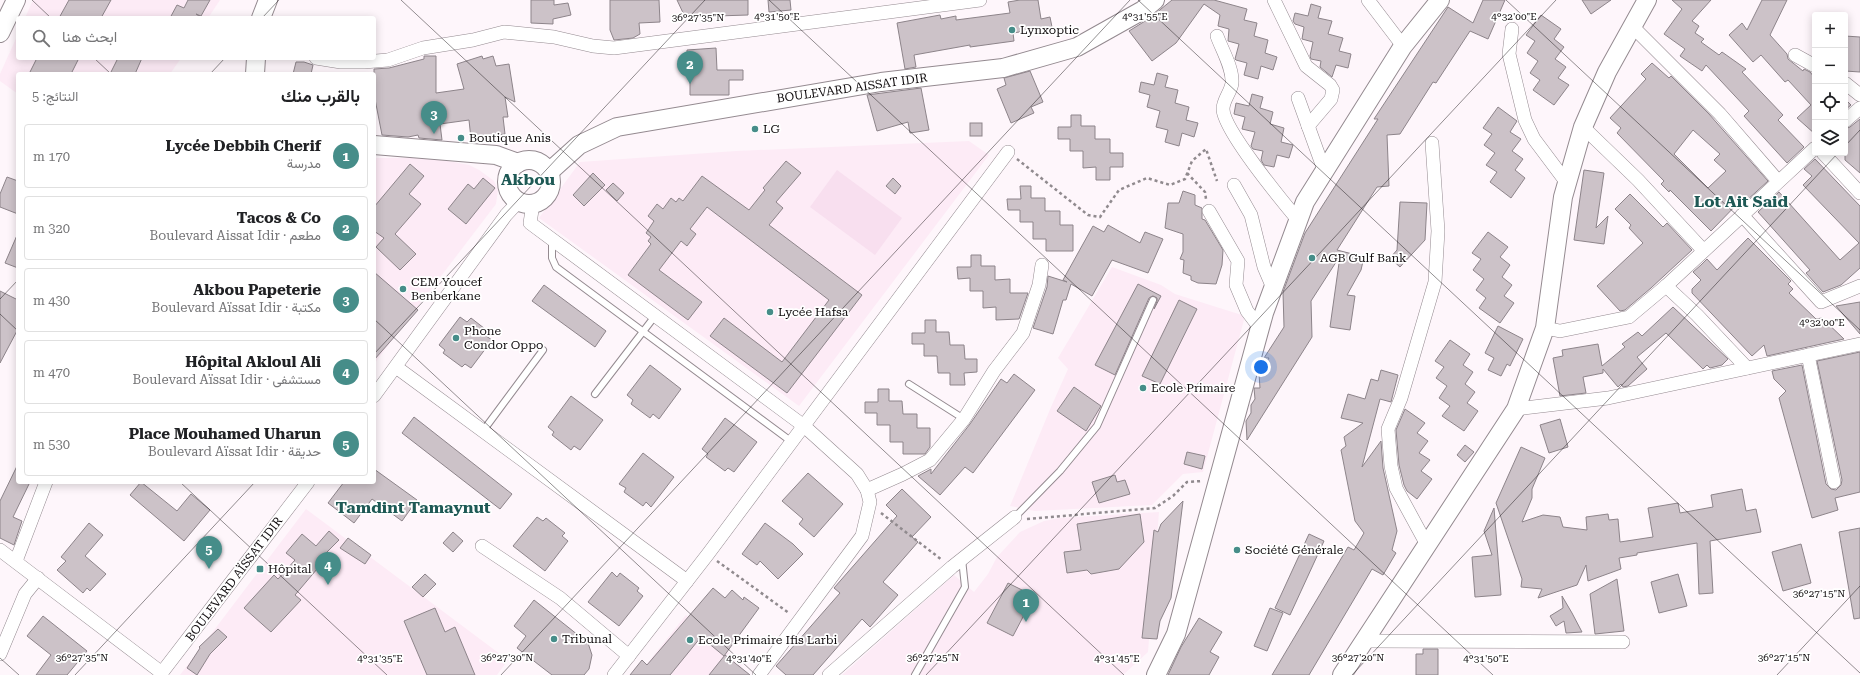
<!DOCTYPE html>
<html lang="ar">
<head>
<meta charset="utf-8">
<style>
	:root { --surface:#fff; --page:#f6f6f6; --text:#202124; --muted:#757577; --line:#e0e0e0; --accent:#468d89 }
	body { margin:0; font-family:"Roboto Serif",Vazirmatn,serif; background:var(--page); color:var(--text); direction:rtl }
	.controls { position:absolute; right:12px; top:12px; display:grid; overflow:hidden; border-radius:4px; box-shadow:0 2px 10px #0003 }
	.controls button { width:36px; height:36px; display:grid; place-items:center; padding:0; border:0; border-bottom:1px solid var(--line); background:var(--surface); color:var(--text); font:20px sans-serif }
	.you { position:absolute; left:1261px; top:367px; width:14px; height:14px; margin:-10px; border:3px solid #fff; border-radius:50%; background:#1a73e8; box-shadow:0 0 0 6px #1a73e833 }
	.badge { display:grid; place-items:center; width:26px; height:26px; border-radius:50%; background:var(--accent); color:#fff; font-size:13px; font-weight:700 }
	.pin { position:absolute; translate:-50% -33px; filter:drop-shadow(0 1px 2px #0008) }
	.pin::after { content:''; position:absolute; top:21px; width:14px; height:12px; background:inherit; clip-path:polygon(0 0,100% 0,50% 100%) }
	.list { margin:0; padding:0; list-style:none }
	h2 { display:flex; justify-content:space-between; align-items:center; height:52px; margin:0; padding:0 16px; font-size:17px }
	h2 small { font-size:13px; font-weight:400; color:var(--muted) }
	.list li { display:grid; grid-template-columns:26px 1fr auto; gap:12px; align-items:center; box-sizing:border-box; height:64px; margin:0 8px 8px; padding:0 8px; border:1px solid var(--line); border-radius:4px }
	.list b { display:block; font-size:15px; white-space:nowrap }
	.list p { margin:0; font-size:13px; white-space:nowrap; color:var(--muted) }
	.list em { font-size:13px; font-style:normal; color:var(--muted) }
	.icon { flex:none; width:22px; height:22px; fill:none; stroke:currentColor; stroke-width:2; stroke-linecap:round; stroke-linejoin:round }
	.map { position:relative; flex:none; width:1860px; height:675px; overflow:hidden; direction:ltr }
	.search { position:absolute; background:var(--surface); box-shadow:0 2px 10px #0003; left:16px; top:16px; width:360px; height:44px; display:flex; align-items:center; gap:10px; box-sizing:border-box; padding:0 14px; border-radius:4px; color:var(--muted); font-size:15px }
	.panel { position:absolute; background:var(--surface); box-shadow:0 2px 10px #0003; left:16px; top:72px; width:360px; height:412px; border-radius:4px; direction:rtl }
	.map>svg:first-child { display:block }
</style>
</head>
<body>
<div class="map">
<svg width="1860" height="675" viewBox="0 0 1860 675">
	<rect width="100%" height="100%" fill="#fef6fb"/>
	<g fill="#fdebf6">
		<path d="M33,0H220L208,18H25Z"/>
		<path d="M18,34V58H181L170,74H18V94L0,81V74Z"/>
		<path d="M969,141L989,155L799,406L539,218L580,162L736,151Z"/>
		<path d="M374,158H415L443,160L469,165L479,170L494,181L498,190L496,204L374,364Z"/>
		<path d="M1112,267L1161,285L1175,294L1245,316L1203,472L1183,474L1152,505L1035,511L1010,506L1051,407L1068,369L1058,358Z"/>
		<path d="M306,509L508,660L497,675H180Z"/>
		<path d="M1159,512L1148,652L1123,675H842L954,575L974,592L988,574L997,557L1020,532L1044,521L1060,518Z"/>
		<path d="M686,615L742,665L735,675H638Z"/>
	</g>
	<path fill="#f8dfef" d="M837,170L902,218L875,255L810,207Z"/>
	<g fill="#ccc2c8" stroke="#8d848a" fill-rule="evenodd">
		<path d="M69,0H111L101,18H59Z"/>
		<path d="M188,0H210L201,16L196,14L202,18H170L177,5L184,8Z"/>
		<path d="M531,0H554V5L568,3L571,15L553,19V24L531,23Z"/>
		<path d="M610,0H659L660,22L639,23L640,34L633,38L614,40L610,30Z"/>
		<path d="M677,0H748V15L685,17Z"/>
		<path d="M768,0H790L791,10L769,12Z"/>
		<path d="M1020,0H1038L1041,19L1050,17L1052,27L1013,33L1014,41L970,47V45L914,55L916,67L905,69L897,23L940,15L941,19L956,16V20L1010,13L1008,2Z"/>
		<path d="M1172,0H1214L1247,9L1244,20L1257,23L1254,36L1268,40L1265,53L1277,57L1273,70L1261,66L1258,79L1244,75L1247,63L1236,60L1235,59L1239,44L1228,41L1229,29L1218,26L1220,15L1204,4L1176,43L1152,61L1129,31L1150,18Z"/>
		<path d="M1483,0H1505L1488,39L1470,31L1436,83L1433,82L1400,134L1387,135L1389,186L1377,187L1337,250L1364,257L1361,270L1347,295L1355,296L1350,330L1330,327L1340,256L1311,301L1312,337L1247,440L1246,421L1251,413V405L1255,399L1254,388H1260L1259,374L1269,358H1264L1284,327L1283,292L1305,233L1378,119H1374L1448,7L1473,23Z"/>
		<path d="M1582,0H1611L1591,14Z"/>
		<path d="M1672,0H1711L1692,21L1699,26L1695,33L1704,39L1701,42L1719,55L1722,52L1746,69L1742,72L1783,115L1778,120L1804,147L1787,163L1744,116L1749,111L1706,65L1702,71L1680,56L1685,49L1664,34L1682,9Z"/>
		<path d="M1762,0H1787L1770,35L1787,54L1788,59L1803,71L1804,69L1810,72L1815,78V134L1797,118L1811,105L1788,80L1785,82L1761,55L1753,62L1729,35L1742,23L1747,30Z"/>
		<path d="M1311,4L1321,7L1318,18L1332,21L1328,34L1343,38L1339,51L1351,54L1348,68L1336,65L1332,77L1320,67L1321,61L1311,59L1310,56L1313,42L1302,39L1304,27L1295,24L1293,21L1295,13L1308,16Z"/>
		<path d="M1541,15L1561,29L1554,39L1564,47L1555,59L1566,67L1558,78L1569,85L1554,105L1533,90L1540,80L1530,73L1538,61L1527,53L1535,41L1526,35Z"/>
		<path d="M1845,36L1860,37V72L1845,71Z"/>
		<path d="M716,48L717,70H743V80H729V95H690V70H687V50Z"/>
		<path d="M424,56H436V93L464,89L457,64L482,56L483,59L493,56L496,66L509,64L515,102L505,97L508,117H503L505,134L471,139L469,120L440,124L442,140L419,138L418,135L408,137L382,135L374,94V69L389,68L424,59Z"/>
		<path d="M37,58H79L71,74H29Z"/>
		<path d="M118,58H142L135,74H110Z"/>
		<path d="M296,62H304L313,65L311,74H293Z"/>
		<path d="M1652,63L1669,78L1671,76L1709,114L1768,181L1745,202L1742,199L1711,231L1670,190L1669,192L1661,184L1664,181L1617,133L1621,128L1610,118L1646,79L1641,74ZM1693,130L1720,154L1714,160L1726,171L1708,188L1674,154Z"/>
		<path d="M1030,71L1043,102L1031,107L1034,113L1011,123L997,89L1006,85L1004,78Z"/>
		<path d="M1157,73L1168,76L1165,87L1178,90L1175,103L1189,107L1186,120L1198,123L1194,137L1182,133L1179,146L1165,142L1168,130L1156,127L1160,111L1147,107L1150,95L1139,92L1141,82L1154,85Z"/>
		<path d="M921,88L929,130L910,133L908,122L877,131L867,95Z"/>
		<path d="M1252,94L1263,97L1260,108L1273,112L1270,124L1284,128L1281,142L1293,145L1289,158L1277,155L1274,167L1264,165L1261,160L1263,151L1253,149L1251,146L1255,132L1242,129L1245,117L1234,114L1236,103L1249,106Z"/>
		<path d="M1845,99L1851,105L1845,110Z"/>
		<path d="M1498,107L1517,121L1510,132L1521,139L1512,151L1523,159L1515,170L1525,178L1511,198L1490,182L1497,172L1486,165L1495,153L1484,145L1492,134L1483,128Z"/>
		<path d="M1071,115H1081V126H1095V139H1110V153H1123V167H1110V180H1096V167L1083,168V151H1070V139H1058V127H1071Z"/>
		<path d="M1860,119V173L1845,160V129L1850,127Z"/>
		<rect x="970" y="123" width="12" height="13"/>
		<path d="M1815,159L1860,206V268L1841,285L1823,292L1806,273L1810,270L1758,212L1779,192L1840,260L1859,243L1803,185L1812,176L1804,169Z"/>
		<path d="M786,161L801,173L776,202L783,208L769,225L862,295L787,393L710,336L724,318L782,362L829,300L707,207L690,229L696,234L687,246L681,241L659,270L702,302L688,320L628,275L651,244L648,241L651,237L646,233L654,221L648,216L657,204L663,209L671,198L676,202L679,198L683,201L702,176L749,210L765,190L763,188Z"/>
		<path d="M410,164L424,176L409,194L421,204L395,234L416,254L400,270L376,247L384,238L374,231V207Z"/>
		<path d="M1584,170L1604,173L1596,228L1608,216L1604,244L1574,240Z"/>
		<path d="M593,173L605,185L584,206L573,195Z"/>
		<path d="M7,177L18,181V214L0,207V194Z"/>
		<path d="M483,178L495,188L466,224L448,209L468,184L474,189Z"/>
		<path d="M893,178L901,186L895,194L886,186Z"/>
		<path d="M613,183L624,193L617,201L606,190Z"/>
		<path d="M1020,186H1031V198H1045V211H1060V225H1073V251H1046V239H1033V222H1020V210H1008L1007,199H1021Z"/>
		<path d="M1183,191L1195,195V205L1202,208V219L1205,220L1223,250L1222,265L1216,284L1198,283L1191,280V276L1183,273L1184,260L1180,259L1183,252V234L1165,228L1168,203H1179Z"/>
		<path d="M1630,194L1663,227L1667,223L1692,250L1651,288L1625,310L1620,311L1597,286L1643,243L1629,228L1631,225L1615,209Z"/>
		<path d="M1400,202L1427,203L1425,240L1400,267L1390,258L1397,250Z"/>
		<path d="M1108,225L1140,243L1145,232L1163,239L1148,273L1112,260L1092,296L1071,284L1066,300H1063L1053,334L1033,328L1047,287L1048,276L1067,282L1063,280L1093,226L1104,232Z"/>
		<path d="M1488,232L1508,247L1500,257L1510,265L1502,277L1512,285L1504,296L1514,303L1500,323L1479,308L1486,298L1476,290L1484,279L1473,270L1481,259L1472,253Z"/>
		<path d="M18,233V268L5,263Z"/>
		<path d="M1748,238L1791,281L1788,284L1793,289L1789,293L1816,319L1822,318L1844,339L1767,356L1764,345L1752,356L1692,293V289L1701,280L1693,272L1701,265L1707,259L1717,270Z"/>
		<path d="M971,255H981V266H995V280L1010,279V293H1028L1019,319L996,320V307L983,308V291H970V278L958,279L957,267H971Z"/>
		<path d="M374,272L418,310L374,360Z"/>
		<path d="M1138,284L1161,296L1154,309L1157,301V298L1153,296L1149,298L1115,375L1095,365Z"/>
		<path d="M544,285L606,331L595,347L532,301Z"/>
		<path d="M0,291L18,300V329L0,363Z"/>
		<path d="M1179,300L1197,309L1160,384L1142,376Z"/>
		<path d="M1860,302V334L1836,306Z"/>
		<path d="M1673,307L1728,359L1722,365L1710,368L1707,365L1703,369L1666,333L1637,357L1647,369L1628,386L1623,387L1621,384L1618,387L1603,369V373L1583,377L1586,393L1560,396L1553,358L1563,356L1562,350L1598,344L1602,366L1625,347L1622,344L1638,332L1642,336Z"/>
		<path d="M460,317L467,322L471,318L489,332L486,336L492,340L471,368L465,364L462,367L443,353L445,350L439,345Z"/>
		<path d="M925,320H936V332H949L950,345H964L965,359H977V372L964,373L965,385H950V373H938L937,356H924V344H912V333H925Z"/>
		<path d="M1498,326L1523,339L1510,366L1507,364L1501,376L1488,370L1494,358L1485,353Z"/>
		<path d="M1450,340L1470,354L1463,365L1473,372L1465,384L1475,392L1467,403L1478,411L1464,431L1442,416L1450,406L1439,398L1447,386L1436,378L1444,367L1435,361Z"/>
		<path d="M1860,352V492L1835,498L1838,510L1812,518L1779,398L1786,391L1774,379L1772,371L1802,365L1826,484L1831,489L1836,490L1841,485L1842,480L1817,361Z"/>
		<path d="M650,365L681,389L659,419L653,414L650,418L631,404L633,400L627,395Z"/>
		<path d="M1381,370L1398,375L1391,402L1380,399L1362,467L1381,441L1383,468L1397,531L1392,550L1396,553L1383,575L1372,569L1309,675H1272L1348,547L1354,550L1364,533L1355,521L1341,450L1346,446L1344,437L1363,423L1341,418L1348,394L1365,399L1371,379L1378,381Z"/>
		<path d="M1014,374L1035,390L973,473L965,467L940,495L918,476L931,469V474L970,424L1001,379L1007,383Z"/>
		<path d="M1074,387L1101,406L1086,431L1057,411Z"/>
		<path d="M878,389H889V401H902L903,414H917V428H930V447L925,454H903V442H890V425H877V413H865V402H878Z"/>
		<path d="M571,396L603,420L580,450L574,446L571,450L552,435L554,432L548,427Z"/>
		<path d="M1405,409L1425,423L1417,433L1428,441L1419,453L1430,460L1421,471L1432,479L1417,499L1407,491L1404,485L1399,465L1396,430Z"/>
		<path d="M414,417L512,494L500,509L402,433Z"/>
		<path d="M725,418L757,442L734,472L728,468L725,471L706,457L708,454L702,449Z"/>
		<path d="M1560,419L1568,447L1549,453L1540,425Z"/>
		<path d="M1465,445L1474,452L1465,462L1457,455Z"/>
		<path d="M1521,447L1545,458L1532,489V498L1522,522L1543,515L1560,517L1563,527L1587,530L1586,517L1608,514L1609,520L1618,519L1620,542L1653,537L1648,508L1678,503L1680,513L1713,507L1711,495L1742,489L1746,511L1756,509L1761,532L1710,541L1713,593L1699,594L1697,543L1637,553V555L1619,558L1621,569L1588,581L1586,565L1577,585L1538,598L1542,589L1521,587L1522,579L1496,503Z"/>
		<path d="M1187,452L1205,456L1202,469L1184,464Z"/>
		<path d="M643,453L674,477L651,507L646,502L643,506L624,492L626,488L619,484Z"/>
		<path d="M18,464V482H30L13,517L22,521L14,545L0,538V501Z"/>
		<path d="M374,469L417,500L402,521L372,499L354,523L328,503L344,482H374Z"/>
		<path d="M808,473L843,504L814,537L799,524L803,519L782,501Z"/>
		<path d="M1115,475L1117,482L1125,480L1130,494L1099,503L1092,482Z"/>
		<path d="M141,482L177,511L191,494L210,510L184,541L130,495Z"/>
		<path d="M902,489L931,517L912,537L918,542L883,582L898,595L870,627L862,619L813,675H786L776,666L840,593L834,588L897,516L886,505Z"/>
		<path d="M1183,501L1171,598L1160,621L1157,639L1142,638L1154,530L1158,532L1161,524Z"/>
		<path d="M1494,508L1501,595L1475,597L1472,557L1492,555L1484,531Z"/>
		<path d="M1140,514L1144,542L1119,569L1091,574L1087,570L1067,573L1064,552L1081,550L1077,524Z"/>
		<path d="M537,517L543,521L546,518L565,533L562,536L568,541L545,571L513,546Z"/>
		<path d="M89,523L103,535L85,556L106,574L90,591L87,588L83,593L57,570L66,561L61,557Z"/>
		<path d="M765,523L793,544L803,554L778,579L760,561L757,565L742,554Z"/>
		<path d="M1860,528V618L1854,619L1839,532Z"/>
		<path d="M329,531L339,540L320,559L323,562L295,595L301,600L271,632L244,608L274,575L278,579L295,560L286,553L302,534L316,546Z"/>
		<path d="M453,532L463,541L453,552L443,543Z"/>
		<path d="M1309,534L1324,541L1290,615L1275,608Z"/>
		<path d="M348,538L371,555L365,564L340,548Z"/>
		<path d="M1801,544L1811,583L1783,591L1772,552Z"/>
		<path d="M612,572L617,577L620,573L639,588L637,591L643,596L619,626L588,602Z"/>
		<path d="M425,574L436,584L423,597L412,587Z"/>
		<path d="M1678,574L1687,606L1659,613L1651,582Z"/>
		<path d="M1617,579L1624,631L1595,634L1590,594Z"/>
		<path d="M1008,583L1034,596L1013,636L987,623Z"/>
		<path d="M713,588L725,598L732,590L743,600L744,597L759,608L724,656L701,637L670,675H630L642,660L647,665Z"/>
		<path d="M1562,596L1572,613L1582,632L1566,633L1564,621L1556,626L1550,616L1563,608Z"/>
		<path d="M534,600L588,643L592,655L589,669L584,675H552L517,648L526,636L514,626Z"/>
		<path d="M435,608L445,632L455,627L475,675H427L404,621Z"/>
		<path d="M1270,608L1283,613L1267,651L1254,646Z"/>
		<path d="M43,616L87,651L67,675H36L51,655L27,636Z"/>
		<path d="M1199,618L1222,632L1210,652L1219,657L1209,675H1168L1181,647Z"/>
		<path d="M218,629L227,637L210,654L197,675L187,668L200,648L199,647Z"/>
		<path d="M1423,649H1438V675H1416V654H1423Z"/>
		<path d="M725,655L750,675H709Z"/>
	</g>
	<g fill="none" stroke-linecap="round" stroke-linejoin="round">
		<defs>
			<g id="lane">
				<path d="M552,241V258L556,267L792,442"/>
				<path d="M909,384L964,419"/>
				<path d="M595,394L655,316"/>
				<path d="M483,431L543,350"/>
				<path d="M1015,517L1060,471L1097,426L1153,300"/>
				<path d="M915,675L965,587L962,559"/>
			</g>
			<g id="street">
				<path d="M1274,0L1306,66L1330,85L1333,90L1331,99L1308,126"/>
				<path d="M1368,0L1403,46"/>
				<path d="M1632,26L1720,114L1778,181"/>
				<path d="M1512,29L1509,54L1525,120L1534,139L1567,183"/>
				<path d="M1217,36C1222,50 1233,68 1232,83C1231,92 1223,100 1223,109C1223,129 1283,202 1298,220"/>
				<path d="M1795,55L1815,66"/>
				<path d="M316,58L341,62H364L388,60L423,48L473,40L504,32L554,37L593,46L614,48L980,0"/>
				<path d="M1845,83L1860,95"/>
				<path d="M1298,98L1324,170"/>
				<path d="M1845,121L1860,108"/>
				<path d="M1583,127L1638,180L1703,250"/>
				<path d="M1823,153L1860,193"/>
				<path d="M1234,185L1251,215L1264,267L1273,288"/>
				<path d="M533,204L530,223L804,426L857,474L867,490L870,502L862,536L759,675"/>
				<path d="M1209,211L1238,261L1236,285L1247,311L1260,328"/>
				<path d="M1742,215L1821,302L1860,286"/>
				<path d="M1666,286L1697,315L1747,368"/>
				<path d="M1545,328L1560,331L1629,317L1666,286L1815,148"/>
				<path d="M1808,355L1834,482"/>
				<path d="M396,367L687,581"/>
				<path d="M374,396L506,215L519,201"/>
				<path d="M1516,409L1608,398L1860,344"/>
				<path d="M867,490L903,474L930,460L964,419L994,371L1023,333L1039,285L1042,265"/>
				<path d="M1427,545L1396,488L1391,466L1388,429L1401,398L1435,282L1438,231L1432,143"/>
				<path d="M482,546L560,598L629,656"/>
				<path d="M0,550L162,673"/>
				<path d="M16,561L46,482"/>
				<path d="M1366,641L1623,642"/>
				<path d="M0,654L25,594L38,578"/>
				<path d="M160,675L308,482"/>
				<path d="M614,675L708,554L1008,152"/>
				<path d="M829,675L952,567L1015,517"/>
			</g>
			<g id="secondary">
				<path d="M261,18L268,0"/>
				<path d="M0,33L16,0"/>
				<path d="M255,74L256,58"/>
				<path d="M374,145L496,155L518,163"/>
				<circle cx="529" cy="182" r="22"/>
				<path d="M549,172L579,145L617,127L881,82L1003,68L1077,47L1143,10L1155,0"/>
				<path d="M1156,675L1176,634L1264,313L1305,202L1403,46L1440,0"/>
				<path d="M1342,675L1516,409L1545,328L1563,197L1583,127L1607,72L1647,0"/>
			</g>
		</defs>
		<use href="#lane" stroke="#948a90" stroke-width="8"/>
		<use href="#street" stroke="#948a90" stroke-width="14"/>
		<use href="#secondary" stroke="#948a90" stroke-width="20"/>
		<g stroke="#908a8e" stroke-width="2.5" stroke-dasharray="3 3" stroke-linecap="butt">
			<path d="M1017,159L1088,215L1100,217L1119,190L1147,178L1170,185L1185,179L1192,161L1206,149L1217,181"/>
			<path d="M1187,173L1205,192L1206,199"/>
			<path d="M881,513L942,560"/>
			<path d="M1027,519L1155,508L1173,496L1187,482L1202,481"/>
			<path d="M717,561L789,613"/>
		</g>
		<use href="#lane" stroke="#fff" stroke-width="6"/>
		<use href="#street" stroke="#fff" stroke-width="13"/>
		<use href="#secondary" stroke="#fff" stroke-width="18"/>
	</g>
	<path fill="none" stroke="#0f0b0d" stroke-width="1" stroke-opacity="0.45" d="M32,0L51,18M401,0L1124,675M769,0L1493,675M1138,0L1860,673M1506,0L1860,330M262,18L279,0M94,58L111,74M210,74L225,58M1845,146L1860,130M0,299L18,280M0,314L18,331M374,319L756,675M374,354L705,0M180,482L387,675M0,658L19,675M75,675L255,482M501,675L1130,0M926,675L1556,0M1352,675L1838,153M1777,675L1860,586"/>
	<g fill="#468d89" stroke="#fff" stroke-width="1.5">
		<circle cx="1012" cy="30" r="4"/>
		<circle cx="755" cy="129" r="4"/>
		<circle cx="461" cy="138" r="4"/>
		<circle cx="1312" cy="258" r="4"/>
		<circle cx="403" cy="289" r="4"/>
		<circle cx="770" cy="312" r="4"/>
		<circle cx="456" cy="338" r="4"/>
		<circle cx="1143" cy="388" r="4"/>
		<circle cx="1237" cy="550" r="4"/>
		<rect x="256" y="565" width="8" height="8" rx="2"/>
		<circle cx="554" cy="639" r="4"/>
		<circle cx="690" cy="640" r="4"/>
	</g>
	<g text-anchor="middle" stroke-width="3.5" stroke-linejoin="round" paint-order="stroke">
		<g font-size="12" fill="#0f0b0d" stroke="#fff" text-anchor="start">
			<text x="1020" y="34">Lynxoptic</text>
			<text x="763" y="133">LG</text>
			<text x="469" y="142">Boutique Anis</text>
			<text x="1320" y="262">AGB Gulf Bank</text>
			<text x="411" y="286">CEM Youcef<tspan x="411" dy="14">Benberkane</tspan></text>
			<text x="778" y="316">Lycée Hafsa</text>
			<text x="464" y="335">Phone<tspan x="464" dy="14">Condor Oppo</tspan></text>
			<text x="1151" y="392">Ecole Primaire</text>
			<text x="1245" y="554">Société Générale</text>
			<text x="268" y="573">Hôpital</text>
			<text x="562" y="643">Tribunal</text>
			<text x="698" y="644">Ecole Primaire Ifis Larbi</text>
		</g>
		<g font-size="12" fill="#0f0b0d" stroke="#fff">
			<text transform="translate(852 88) rotate(-8)" y="4">BOULEVARD AISSAT IDIR</text>
			<text transform="translate(234 579) rotate(-53)" y="4">BOULEVARD AÏSSAT IDIR</text>
		</g>
		<g font-size="16" font-weight="bold" fill="#1e5955" stroke="#fff">
			<text x="528" y="185">Akbou</text>
			<text x="1741" y="207">Lot Ait Said</text>
			<text x="413" y="513">Tamdint Tamaynut</text>
		</g>
	</g>
	<g font-size="10" text-anchor="middle" fill="#0f0b0d" stroke="#fff" stroke-width="3.5" stroke-linejoin="round" paint-order="stroke">
		<text x="777" y="20">4°31'50"E</text>
		<text x="1145" y="20">4°31'55"E</text>
		<text x="1514" y="20">4°32'00"E</text>
		<text x="698" y="21">36°27'35"N</text>
		<text x="1822" y="326">4°32'00"E</text>
		<text x="1819" y="597">36°27'15"N</text>
		<text x="82" y="661">36°27'35"N</text>
		<text x="507" y="661">36°27'30"N</text>
		<text x="933" y="661">36°27'25"N</text>
		<text x="1358" y="661">36°27'20"N</text>
		<text x="1784" y="661">36°27'15"N</text>
		<text x="380" y="662">4°31'35"E</text>
		<text x="749" y="662">4°31'40"E</text>
		<text x="1117" y="662">4°31'45"E</text>
		<text x="1486" y="662">4°31'50"E</text>
	</g>
</svg>
<div class="controls">
<button>+</button>
<button>−</button>
<button><svg class="icon" aria-label="locate" viewBox="0 0 24 24"><circle cx="12" cy="12" r="6"/><path d="M12 2v4M12 18v4M2 12h4M18 12h4"/></svg></button>
<button><svg class="icon" aria-label="layers" viewBox="0 0 24 24"><path d="M12 4l9 5-9 5-9-5zM3 14l9 5 9-5"/></svg></button>
</div>
<div class="you"></div>
<div class="pin badge" style="left:1026px;top:622px">1</div>
<div class="pin badge" style="left:690px;top:84px">2</div>
<div class="pin badge" style="left:434px;top:134px">3</div>
<div class="pin badge" style="left:328px;top:585px">4</div>
<div class="pin badge" style="left:209px;top:569px">5</div>
<div class="search"><svg class="icon" aria-label="search" viewBox="0 0 24 24"><circle cx="10" cy="10" r="6"/><path d="M15 15l6 6"/></svg>ابحث هنا</div>
<section class="panel">
<h2>بالقرب منك<small>النتائج: 5</small></h2>
<ul class="list">
<li><span class="badge">1</span><div><b>Lycée Debbih Cherif</b><p>مدرسة</p></div><em>170 m</em></li>
<li><span class="badge">2</span><div><b>Tacos &amp; Co</b><p>مطعم · Boulevard Aissat Idir</p></div><em>320 m</em></li>
<li><span class="badge">3</span><div><b>Akbou Papeterie</b><p>مكتبة · Boulevard Aïssat Idir</p></div><em>430 m</em></li>
<li><span class="badge">4</span><div><b>Hôpital Akloul Ali</b><p>مستشفى · Boulevard Aïssat Idir</p></div><em>470 m</em></li>
<li><span class="badge">5</span><div><b>Place Mouhamed Uharun</b><p>حديقة · Boulevard Aïssat Idir</p></div><em>530 m</em></li>
</ul>
</section>
</div>
</body>
</html>
